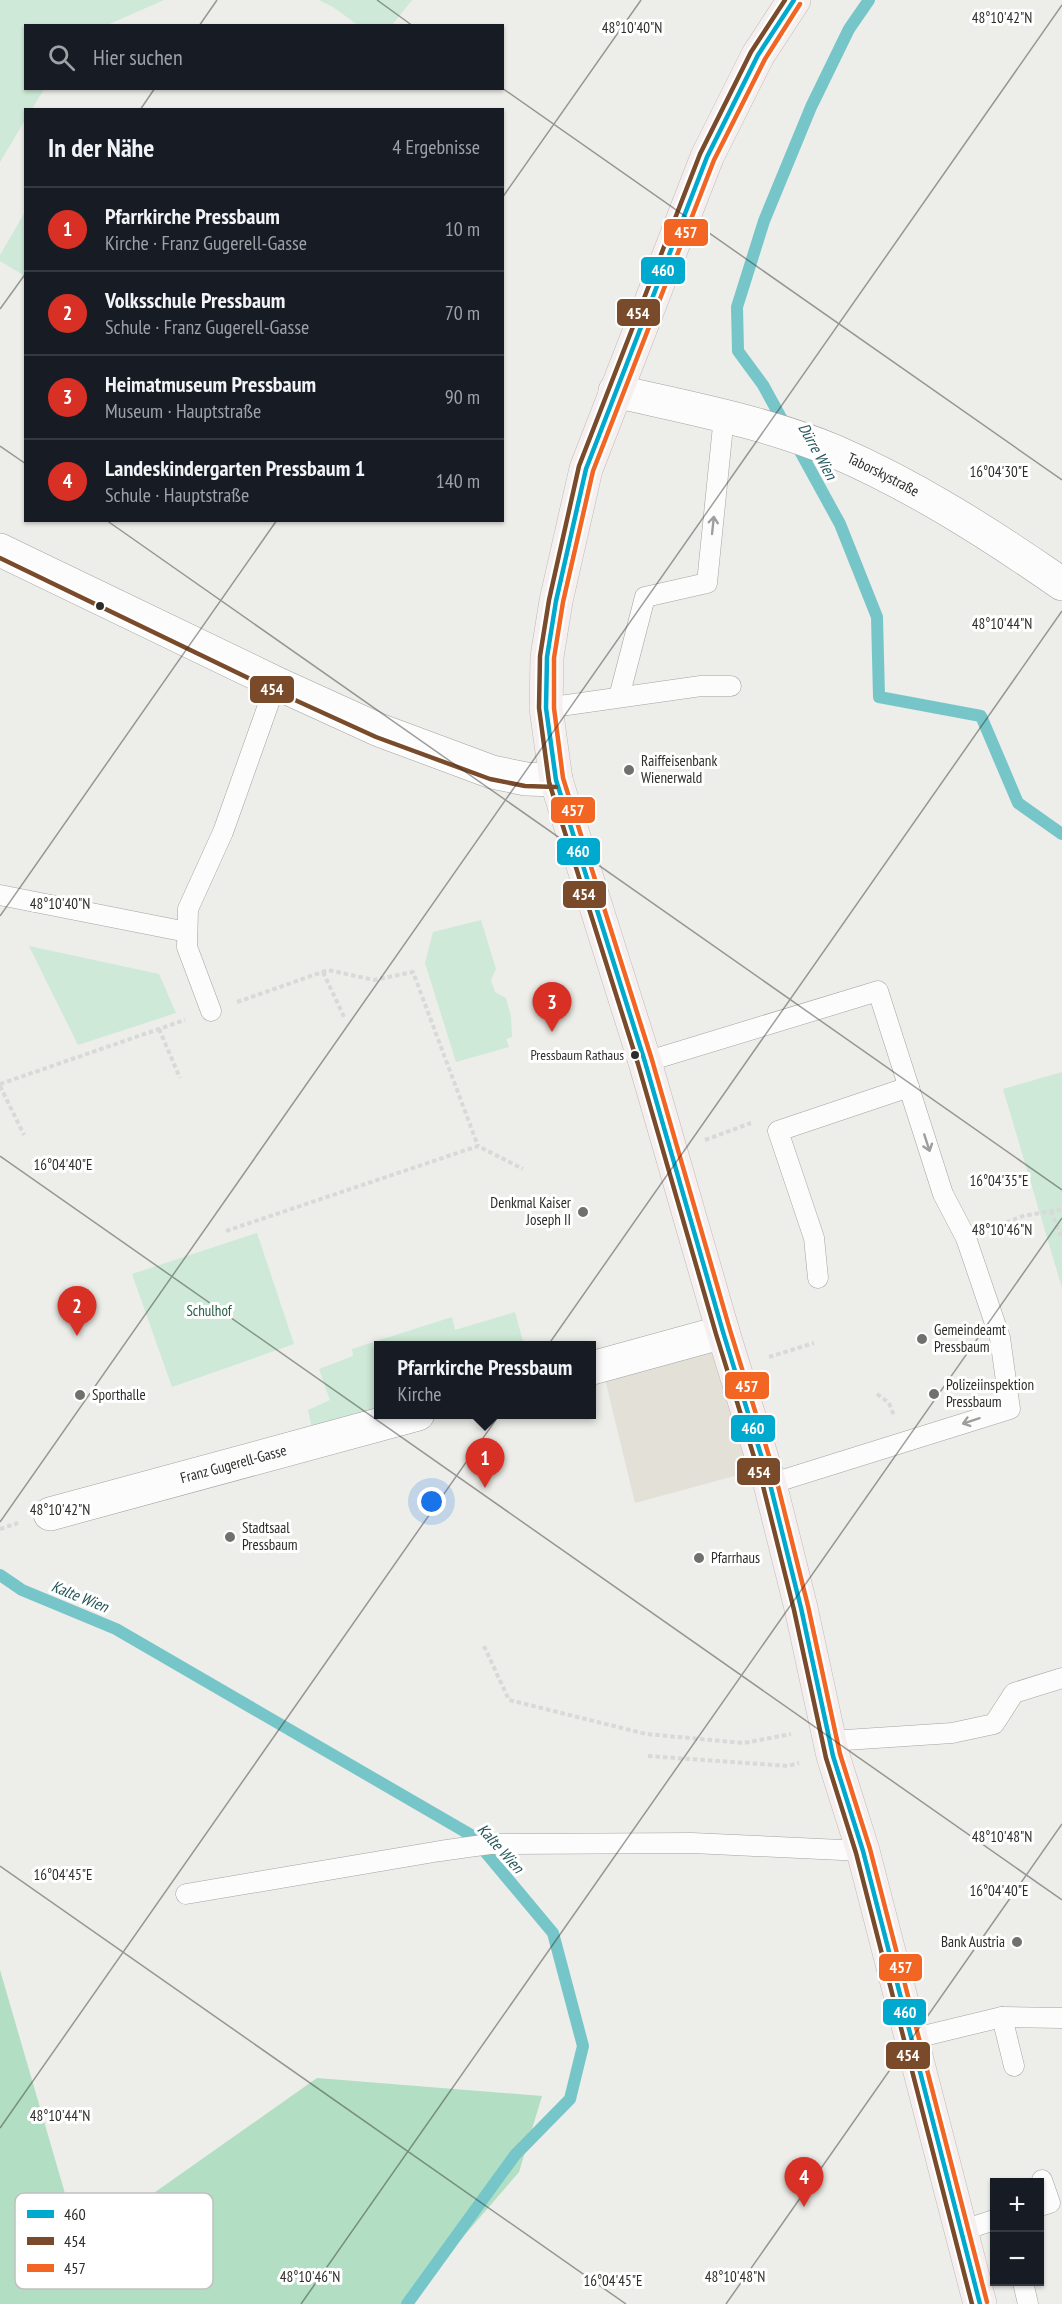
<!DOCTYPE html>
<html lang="de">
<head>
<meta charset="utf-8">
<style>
	:root { --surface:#171b24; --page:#242831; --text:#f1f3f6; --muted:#9ea1a6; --line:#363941; --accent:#d93025 }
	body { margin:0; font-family:"PT Sans Narrow",sans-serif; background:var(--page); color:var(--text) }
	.controls { position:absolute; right:18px; bottom:18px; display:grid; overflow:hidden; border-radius:0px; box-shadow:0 2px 4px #0004 }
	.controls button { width:54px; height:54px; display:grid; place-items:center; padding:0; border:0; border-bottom:2px solid var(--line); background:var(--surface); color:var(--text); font:30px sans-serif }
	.you { position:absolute; left:432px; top:1502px; width:21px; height:21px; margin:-15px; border:4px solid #fff; border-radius:50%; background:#1a73e8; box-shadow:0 0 0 9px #1a73e833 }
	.badge { display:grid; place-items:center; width:39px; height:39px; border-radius:50%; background:var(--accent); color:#fff; font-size:20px; font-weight:700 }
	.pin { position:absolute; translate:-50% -50px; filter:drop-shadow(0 2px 3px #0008) }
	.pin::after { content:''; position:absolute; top:32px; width:21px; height:18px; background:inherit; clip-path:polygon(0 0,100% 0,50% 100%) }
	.popup { position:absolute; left:374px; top:1341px; width:222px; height:78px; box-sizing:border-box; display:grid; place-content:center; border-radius:0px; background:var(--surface); filter:drop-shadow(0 2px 4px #0005); font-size:20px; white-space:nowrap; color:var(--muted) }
	.popup b { font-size:22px; color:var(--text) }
	.popup::after { content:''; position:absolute; left:50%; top:100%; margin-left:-12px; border:12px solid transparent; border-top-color:var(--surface) }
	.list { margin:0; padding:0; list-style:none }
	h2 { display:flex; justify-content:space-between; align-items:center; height:78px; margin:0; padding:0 24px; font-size:26px }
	h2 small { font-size:20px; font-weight:400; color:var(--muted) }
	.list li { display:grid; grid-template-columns:39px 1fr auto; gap:18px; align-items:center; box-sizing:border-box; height:84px; padding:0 24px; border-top:2px solid var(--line) }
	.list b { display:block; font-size:22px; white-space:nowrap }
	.list p { margin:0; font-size:20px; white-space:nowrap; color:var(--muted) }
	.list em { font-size:20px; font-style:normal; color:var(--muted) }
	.icon { flex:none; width:33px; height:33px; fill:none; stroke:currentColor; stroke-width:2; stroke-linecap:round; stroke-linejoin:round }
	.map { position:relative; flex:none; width:1062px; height:2304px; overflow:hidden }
	.search { position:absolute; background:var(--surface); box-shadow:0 2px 4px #0004; left:24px; top:24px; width:480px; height:66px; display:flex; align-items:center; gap:15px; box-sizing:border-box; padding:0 21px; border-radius:0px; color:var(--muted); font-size:22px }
	.panel { position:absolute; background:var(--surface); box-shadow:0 2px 4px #0004; left:24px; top:108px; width:480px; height:414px; border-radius:0px }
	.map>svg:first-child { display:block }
</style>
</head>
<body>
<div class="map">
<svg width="1062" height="2304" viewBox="0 0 1062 2304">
	<rect width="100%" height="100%" fill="#edede9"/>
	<path fill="#e2e0d7" d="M711,1345L749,1472L635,1503L604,1375Z"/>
	<g fill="#cee9d7">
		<path d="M0,0H164L107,25L26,26V88L44,89L32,109L26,110L25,120L0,162Z"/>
		<path d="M319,0H412L392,25H358L333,7Z"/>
		<path d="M25,212V276L0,261V255Z"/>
		<path d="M481,920L496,969L491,980L495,992L506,998L511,1017L512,1037L506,1039L509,1047L456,1062L425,963L433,932Z"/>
		<path d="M29,946L159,974L176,1013L78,1045Z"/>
		<path d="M1062,1072V1288L1003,1089Z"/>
		<path d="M257,1233L294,1344L172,1387L132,1274Z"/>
		<path d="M515,1312L524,1345H460L457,1338L459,1345L378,1346V1414L313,1432L308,1410L330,1400L319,1369L353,1356L352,1349L452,1317L455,1330Z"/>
	</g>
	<path fill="#b2dec3" d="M0,1970L80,2245L317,2078L542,2096L519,2172L405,2304H0Z"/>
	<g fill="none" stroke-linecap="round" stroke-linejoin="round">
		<g stroke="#76c6c9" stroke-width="12">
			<path d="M786,427L763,385L738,351L737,307L764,221L811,107L849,29L869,0"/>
			<path d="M795,442L840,524L877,617L879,697L981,716L1018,803L1062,834"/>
			<path d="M0,1575L22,1590L116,1629L471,1835L553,1933L583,2046L570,2099L515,2155L407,2304"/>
		</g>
		<defs>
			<g id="service">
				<path d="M619,697L645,597L707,583L724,416"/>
				<path d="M546,708L701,686H731"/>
				<path d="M0,895L187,932"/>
				<path d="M211,1011L187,947L188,909L223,832L276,683"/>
				<path d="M645,1062L878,991L943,1194L966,1238L1000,1338L1010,1409L770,1484"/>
				<path d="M818,1278L814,1238L778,1131L909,1087"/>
				<path d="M830,1741L952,1733L994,1724L1014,1693L1062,1678"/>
				<path d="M186,1894L440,1851L490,1844L692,1843L863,1851"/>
				<path d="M1002,2017L1014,2066"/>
				<path d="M911,2039L1002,2017L1062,2018"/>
				<path d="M1040,2206L1050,2203L1042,2180"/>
				<path d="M961,2231L994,2220"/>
				<path d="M1023,2282L1028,2304"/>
			</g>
			<g id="minor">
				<path id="s1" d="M615,391C689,408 765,422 834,451C915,486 990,534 1062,584"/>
				<path d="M592,1368L723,1332"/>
				<path id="s2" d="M50,1514L418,1414"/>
			</g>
			<path id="tertiary" d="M0,550L276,683L379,730L492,772L526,779L556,780"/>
			<path id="primary" d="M794,0L758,55L707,157L586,469L556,601L547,657L546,708L556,780L645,1062L723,1332L770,1484L801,1608L833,1756L863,1851L980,2304"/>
		</defs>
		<use href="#service" stroke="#a3a3a0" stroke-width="21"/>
		<use href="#minor" stroke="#a3a3a0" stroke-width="34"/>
		<use href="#tertiary" stroke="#a3a3a0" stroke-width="34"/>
		<use href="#primary" stroke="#c2b9b6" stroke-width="34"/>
		<g stroke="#d9d9d9" stroke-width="4" stroke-dasharray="4.5 3" stroke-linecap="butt">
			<path d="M323,972L345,1019"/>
			<path d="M237,1002L328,970L374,980L413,972L478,1146"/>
			<path d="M159,1029L180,1078"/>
			<path d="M0,1084L185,1020"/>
			<path d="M0,1086L24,1135"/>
			<path d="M705,1140L751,1123"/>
			<path d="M1051,1211L1062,1239"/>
			<path d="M992,1228L1023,1216L1062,1209"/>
			<path d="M226,1231L478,1146L523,1169"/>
			<path d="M769,1357L814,1343"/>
			<path d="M877,1394L889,1403L894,1416"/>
			<path d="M0,1529L18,1523"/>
			<path d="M484,1646L509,1700L646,1734L744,1743L791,1734"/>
			<path d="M648,1756L788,1766L799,1763"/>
		</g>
		<use href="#service" stroke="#fcfcfc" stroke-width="20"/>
		<use href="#minor" stroke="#fcfcfc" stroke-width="33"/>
		<use href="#tertiary" stroke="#fcfcfc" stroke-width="33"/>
		<use href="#primary" stroke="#f5f0ef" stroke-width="33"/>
		<defs>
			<path id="bus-1" d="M794,0L758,55L707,157L586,469L556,601L547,657L546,708L556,780L645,1062L723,1332L770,1484L801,1608L833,1756L863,1851L980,2304"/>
			<g id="bus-2">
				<path d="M785,0L751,52L700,154L579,466L549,600L540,656L539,708L549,782L638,1064L716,1334L763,1486L794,1610L826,1758L856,1853L972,2304"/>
				<path d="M0,558L273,690L376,737L490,779L525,786L556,787"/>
			</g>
			<path id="bus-3" d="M800,4L765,59L714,160L593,471L563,602L554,658V708L563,778L652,1060L730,1330L777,1482L808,1606L840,1754L870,1849L987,2302"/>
		</defs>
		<use href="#bus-1" stroke="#fff" stroke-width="9"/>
		<use href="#bus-2" stroke="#fff" stroke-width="9"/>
		<use href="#bus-3" stroke="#fff" stroke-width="9"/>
		<use href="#bus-1" stroke="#00a9ce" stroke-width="4.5"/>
		<use href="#bus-2" stroke="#7a4b2a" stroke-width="4.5"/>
		<use href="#bus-3" stroke="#f26522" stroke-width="4.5"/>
	</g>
	<defs><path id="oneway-shaft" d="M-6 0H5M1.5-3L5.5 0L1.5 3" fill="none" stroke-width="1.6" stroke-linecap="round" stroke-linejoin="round" transform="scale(1.5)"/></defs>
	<g stroke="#9f9e9d">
		<use href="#oneway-shaft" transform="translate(713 525) rotate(-84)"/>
		<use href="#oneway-shaft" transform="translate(927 1143) rotate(72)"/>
		<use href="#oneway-shaft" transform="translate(971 1421) rotate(162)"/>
	</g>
	<path fill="none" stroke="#2d2c29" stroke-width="1.5" stroke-opacity="0.45" d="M377,0L413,26M199,26L217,0M502,88L1062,480M140,110L155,88M502,198L641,0M0,309L26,273M0,446L26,464M106,520L1062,1190M0,916L277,520M0,1156L1062,1900M0,1522L1062,5M0,1866L626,2304M0,2128L1062,611M301,2304L1062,1218M726,2304L1062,1824"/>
	<g fill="#2d2c29" stroke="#fff" stroke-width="2">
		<circle cx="100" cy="606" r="5"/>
		<circle cx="635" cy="1055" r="5"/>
	</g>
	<g fill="#70706c" stroke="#fff" stroke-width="2">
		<circle cx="629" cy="770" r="6"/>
		<circle cx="583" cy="1212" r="6"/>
		<circle cx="922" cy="1339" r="6"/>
		<circle cx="934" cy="1394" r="6"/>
		<circle cx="80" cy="1395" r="6"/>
		<circle cx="230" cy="1537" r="6"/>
		<circle cx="699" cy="1558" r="6"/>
		<circle cx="1017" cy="1942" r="6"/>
	</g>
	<g text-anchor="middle" stroke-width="6" stroke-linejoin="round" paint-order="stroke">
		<g font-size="14" fill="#2d2c29" stroke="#fff" text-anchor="end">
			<text x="624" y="1060">Pressbaum Rathaus</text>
		</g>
		<g font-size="15" fill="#2d2c29" stroke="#fff">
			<text dy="5" stroke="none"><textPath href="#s1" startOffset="282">Taborskystraße</textPath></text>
			<text dy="5" stroke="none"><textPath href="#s2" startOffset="190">Franz Gugerell-Gasse</textPath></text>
		</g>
		<g font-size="15" fill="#2d2c29" stroke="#fff" text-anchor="start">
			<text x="641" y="766">Raiffeisenbank<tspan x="641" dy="17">Wienerwald</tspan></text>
			<text x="571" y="1208" text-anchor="end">Denkmal Kaiser<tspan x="571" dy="17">Joseph II</tspan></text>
			<text x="934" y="1335">Gemeindeamt<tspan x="934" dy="17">Pressbaum</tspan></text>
			<text x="946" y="1390">Polizeiinspektion<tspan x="946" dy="17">Pressbaum</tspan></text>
			<text x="92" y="1400">Sporthalle</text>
			<text x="242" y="1533">Stadtsaal<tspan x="242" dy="17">Pressbaum</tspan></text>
			<text x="711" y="1563">Pfarrhaus</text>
			<text x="1005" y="1947" text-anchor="end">Bank Austria</text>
		</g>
		<g font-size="15" fill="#255f41" stroke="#fff">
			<text x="209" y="1316">Schulhof</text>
		</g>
		<g font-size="16" font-style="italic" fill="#26575a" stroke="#fff">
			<text transform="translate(818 451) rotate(61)" y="6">Dürre Wien</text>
			<text transform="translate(80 1596) rotate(22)" y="6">Kalte Wien</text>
			<text transform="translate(501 1848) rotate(48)" y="6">Kalte Wien</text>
		</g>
	</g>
	<rect x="15" y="2193" width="198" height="96" rx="9" fill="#fff" stroke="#c0c0bf" stroke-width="1.5"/>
	<rect x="27" y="2210" width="27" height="8" fill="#00a9ce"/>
	<rect x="27" y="2237" width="27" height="8" fill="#7a4b2a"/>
	<rect x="27" y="2264" width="27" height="8" fill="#f26522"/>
	<g font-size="16" fill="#2d2c29">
		<text x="64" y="2220">460</text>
		<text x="64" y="2247">454</text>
		<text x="64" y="2274">457</text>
	</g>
	<g font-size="15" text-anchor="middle" fill="#2d2c29" stroke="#fff" stroke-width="6" stroke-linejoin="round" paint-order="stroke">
		<text x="1002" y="23">48°10'42"N</text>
		<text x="632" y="33">48°10'40"N</text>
		<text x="999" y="477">16°04'30"E</text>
		<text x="1002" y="629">48°10'44"N</text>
		<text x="60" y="909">48°10'40"N</text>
		<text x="63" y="1170">16°04'40"E</text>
		<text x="999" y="1186">16°04'35"E</text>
		<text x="1002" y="1235">48°10'46"N</text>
		<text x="60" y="1515">48°10'42"N</text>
		<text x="1002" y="1842">48°10'48"N</text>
		<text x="63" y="1880">16°04'45"E</text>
		<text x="999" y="1896">16°04'40"E</text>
		<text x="60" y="2121">48°10'44"N</text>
		<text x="310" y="2282">48°10'46"N</text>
		<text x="735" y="2282">48°10'48"N</text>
		<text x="613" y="2286">16°04'45"E</text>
	</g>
	<g stroke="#fff" stroke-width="2">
		<rect x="663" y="218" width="46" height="29" rx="6" fill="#f26522"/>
		<rect x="640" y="256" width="46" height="29" rx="6" fill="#00a9ce"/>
		<rect x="616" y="298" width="45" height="29" rx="6" fill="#7a4b2a"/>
		<rect x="249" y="675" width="46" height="29" rx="6" fill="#7a4b2a"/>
		<rect x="550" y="796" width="46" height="28" rx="6" fill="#f26522"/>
		<rect x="556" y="837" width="45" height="29" rx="6" fill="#00a9ce"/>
		<rect x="562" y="880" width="45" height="29" rx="6" fill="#7a4b2a"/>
		<rect x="724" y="1371" width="46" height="29" rx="6" fill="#f26522"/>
		<rect x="730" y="1414" width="46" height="29" rx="6" fill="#00a9ce"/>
		<rect x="736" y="1457" width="45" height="29" rx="6" fill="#7a4b2a"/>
		<rect x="878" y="1953" width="45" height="29" rx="6" fill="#f26522"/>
		<rect x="882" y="1998" width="45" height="28" rx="6" fill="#00a9ce"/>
		<rect x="885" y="2041" width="46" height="29" rx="6" fill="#7a4b2a"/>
	</g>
	<g font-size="16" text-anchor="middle" font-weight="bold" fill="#fff">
		<text x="686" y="238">457</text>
		<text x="663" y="276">460</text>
		<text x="638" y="319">454</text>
		<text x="272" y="695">454</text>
		<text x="573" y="816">457</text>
		<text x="578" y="857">460</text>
		<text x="584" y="900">454</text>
		<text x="747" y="1392">457</text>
		<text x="753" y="1434">460</text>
		<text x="759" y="1478">454</text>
		<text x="901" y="1973">457</text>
		<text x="905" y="2018">460</text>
		<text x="908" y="2061">454</text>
	</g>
</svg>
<div class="controls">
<button>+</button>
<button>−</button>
</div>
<div class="you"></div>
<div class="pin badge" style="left:485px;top:1488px">1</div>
<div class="popup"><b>Pfarrkirche Pressbaum</b>Kirche</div>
<div class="pin badge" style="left:77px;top:1336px">2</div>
<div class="pin badge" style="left:552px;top:1032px">3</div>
<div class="pin badge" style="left:804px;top:2207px">4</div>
<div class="search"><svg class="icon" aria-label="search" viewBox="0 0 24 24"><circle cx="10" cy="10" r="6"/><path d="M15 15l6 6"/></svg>Hier suchen</div>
<section class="panel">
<h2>In der Nähe<small>4 Ergebnisse</small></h2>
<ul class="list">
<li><span class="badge">1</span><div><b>Pfarrkirche Pressbaum</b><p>Kirche · Franz Gugerell-Gasse</p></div><em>10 m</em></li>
<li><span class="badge">2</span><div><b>Volksschule Pressbaum</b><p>Schule · Franz Gugerell-Gasse</p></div><em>70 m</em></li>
<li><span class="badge">3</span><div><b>Heimatmuseum Pressbaum</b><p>Museum · Hauptstraße</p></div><em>90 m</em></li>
<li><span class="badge">4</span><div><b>Landeskindergarten Pressbaum 1</b><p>Schule · Hauptstraße</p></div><em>140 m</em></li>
</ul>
</section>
</div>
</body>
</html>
